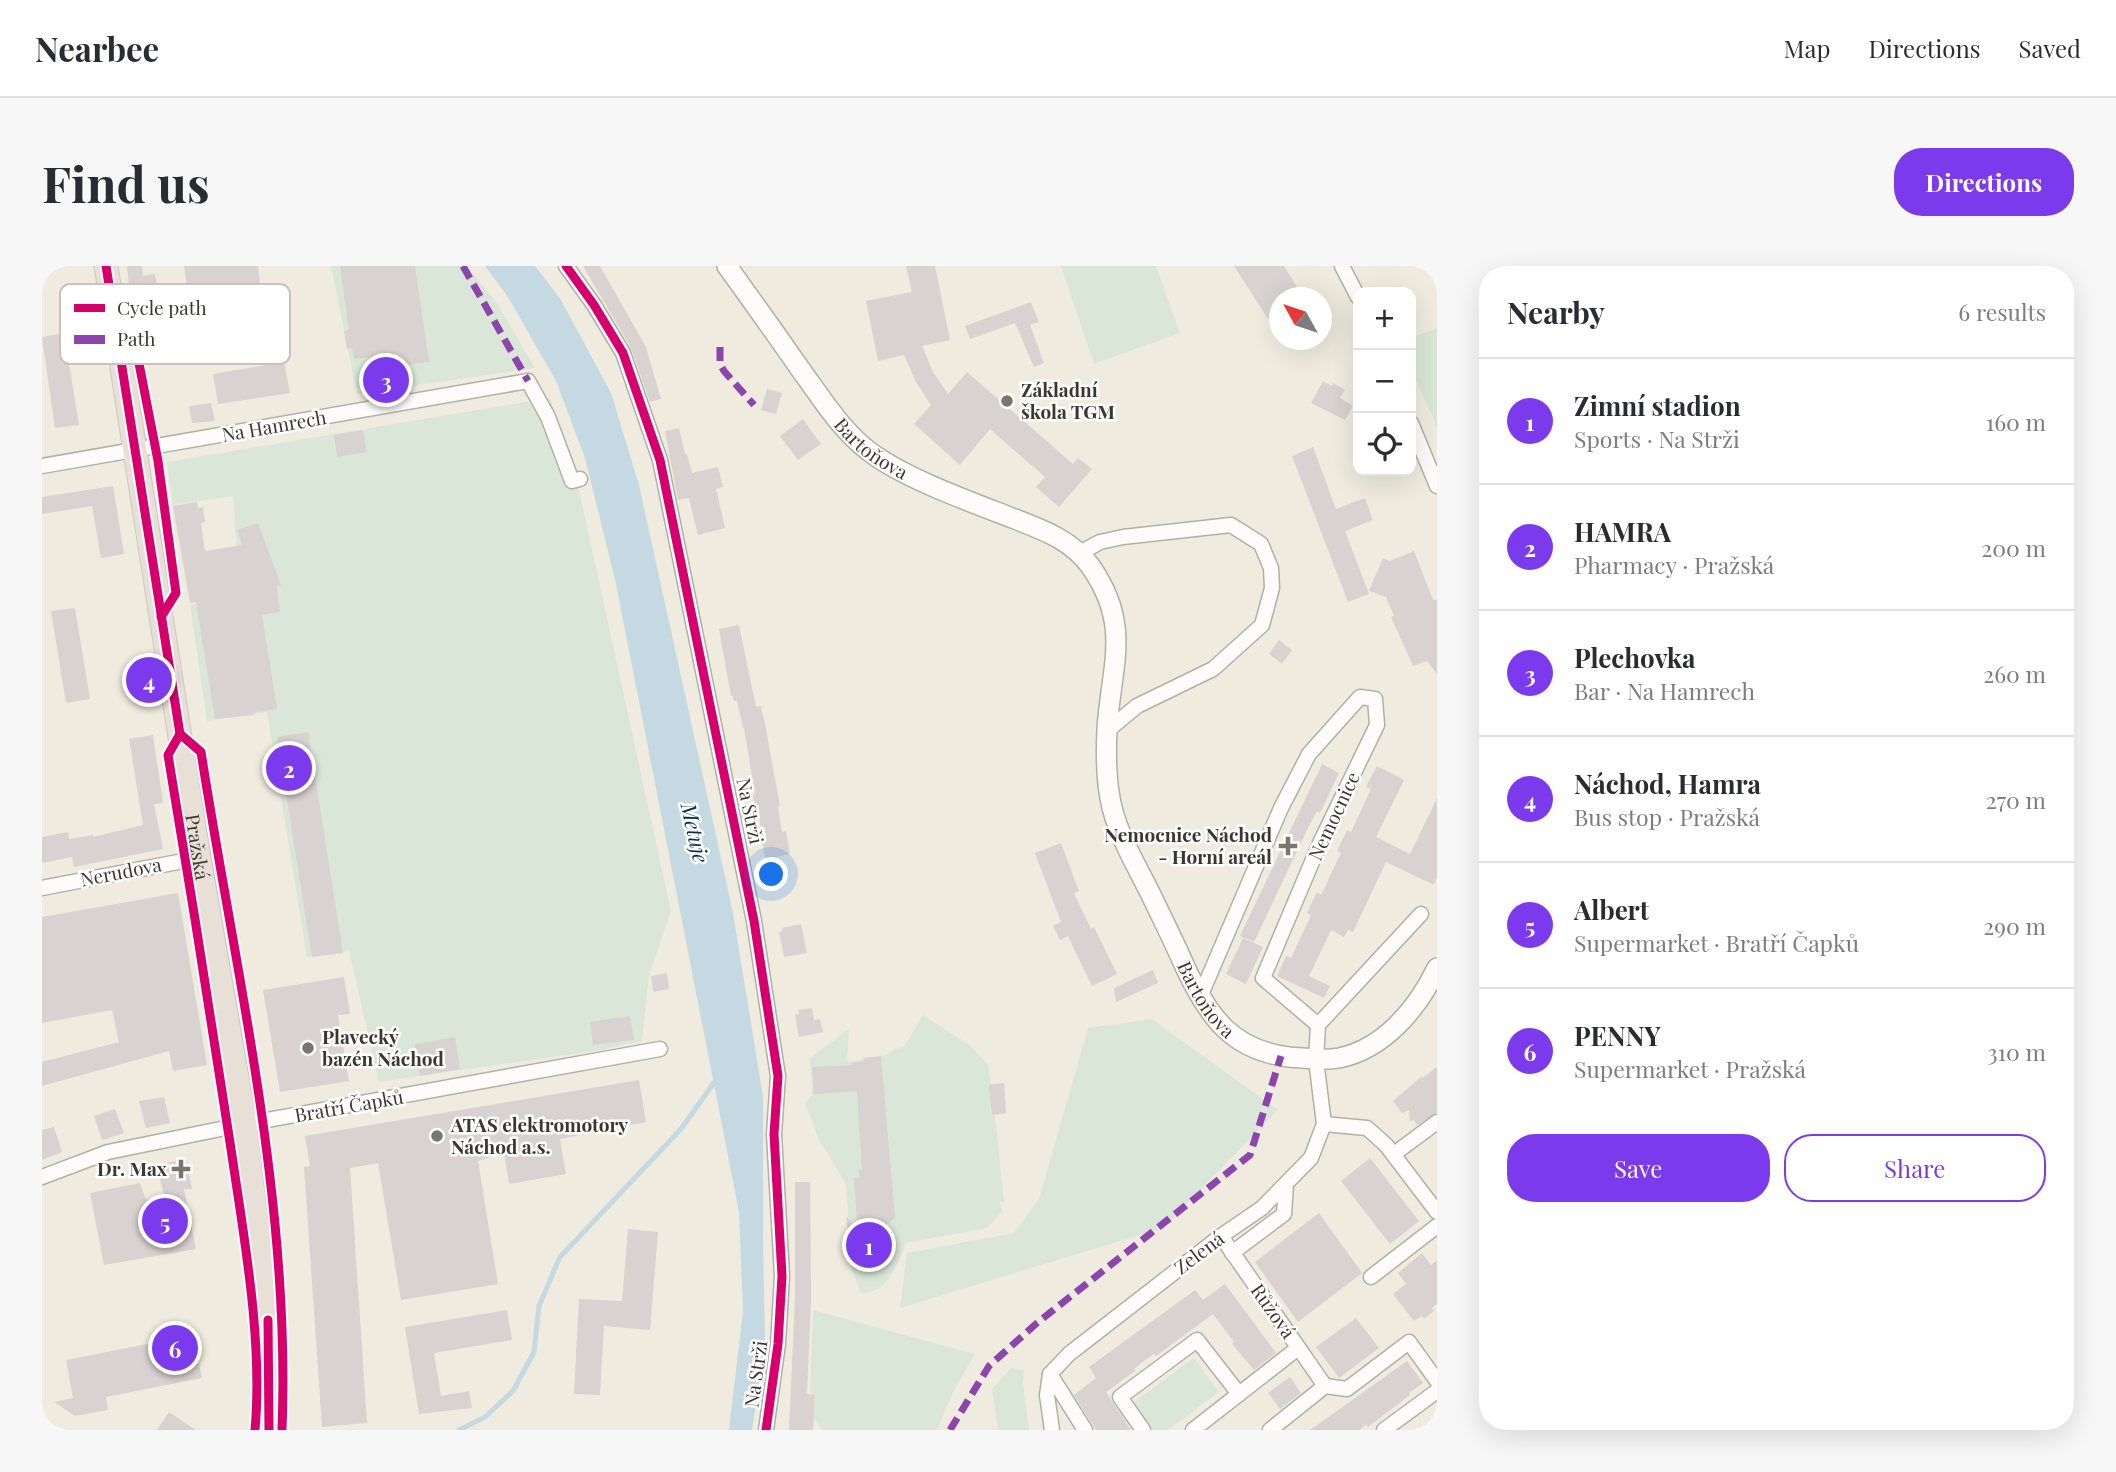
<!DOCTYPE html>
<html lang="en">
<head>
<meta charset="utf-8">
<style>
	:root { --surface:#fff; --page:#f7f7f7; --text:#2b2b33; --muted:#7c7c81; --line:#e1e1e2; --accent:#7c3aed }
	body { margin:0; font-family:"Playfair Display",serif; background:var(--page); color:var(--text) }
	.controls { position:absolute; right:21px; top:21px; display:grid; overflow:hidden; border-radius:14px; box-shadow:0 7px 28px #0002 }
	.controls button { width:63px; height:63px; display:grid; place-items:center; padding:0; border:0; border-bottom:2px solid var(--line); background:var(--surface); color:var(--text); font:35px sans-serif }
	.compass { position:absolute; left:1227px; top:21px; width:63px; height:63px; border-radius:50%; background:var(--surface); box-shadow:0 7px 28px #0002; rotate:310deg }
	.you { position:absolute; left:730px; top:609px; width:24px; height:24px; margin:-18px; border:5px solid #fff; border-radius:50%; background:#1a73e8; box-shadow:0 0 0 10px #1a73e833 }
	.badge { display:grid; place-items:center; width:46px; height:46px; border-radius:50%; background:var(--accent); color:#fff; font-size:23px; font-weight:700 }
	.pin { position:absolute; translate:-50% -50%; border:4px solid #fff; box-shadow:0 2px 7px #0006 }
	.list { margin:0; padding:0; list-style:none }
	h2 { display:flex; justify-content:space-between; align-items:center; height:91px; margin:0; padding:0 28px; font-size:30px }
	h2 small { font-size:23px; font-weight:400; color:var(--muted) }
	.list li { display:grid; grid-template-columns:46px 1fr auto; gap:21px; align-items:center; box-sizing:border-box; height:126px; padding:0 28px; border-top:2px solid var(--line) }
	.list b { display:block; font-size:26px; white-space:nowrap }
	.list p { margin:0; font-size:23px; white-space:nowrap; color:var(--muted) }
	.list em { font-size:23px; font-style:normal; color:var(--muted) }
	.actions { display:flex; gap:14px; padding:21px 28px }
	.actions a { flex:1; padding:16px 0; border:2px solid var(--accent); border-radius:28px; text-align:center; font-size:24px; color:var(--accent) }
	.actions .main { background:var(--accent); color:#fff }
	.icon { flex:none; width:38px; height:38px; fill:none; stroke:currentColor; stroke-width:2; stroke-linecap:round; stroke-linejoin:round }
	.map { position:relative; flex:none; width:1395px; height:1164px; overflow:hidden; border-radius:28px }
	header { display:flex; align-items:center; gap:42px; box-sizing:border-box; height:98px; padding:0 35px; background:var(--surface); border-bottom:2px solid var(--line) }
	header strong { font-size:33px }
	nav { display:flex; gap:38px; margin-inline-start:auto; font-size:24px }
	.intro { display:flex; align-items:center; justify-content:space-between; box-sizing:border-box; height:168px; padding:0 42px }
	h1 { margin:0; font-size:49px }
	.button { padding:18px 32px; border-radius:28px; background:var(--accent); color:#fff; font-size:24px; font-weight:700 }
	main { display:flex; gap:42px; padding:0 42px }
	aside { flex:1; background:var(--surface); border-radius:28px; box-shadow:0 7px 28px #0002 }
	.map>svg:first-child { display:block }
</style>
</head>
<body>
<header>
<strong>Nearbee</strong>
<nav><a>Map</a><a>Directions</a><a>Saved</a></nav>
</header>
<div class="intro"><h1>Find us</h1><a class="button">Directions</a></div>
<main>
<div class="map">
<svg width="1395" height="1164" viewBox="0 0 1395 1164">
	<rect width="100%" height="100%" fill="#efecdf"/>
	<g fill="#dae7d8">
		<path d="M289,0H425L455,37L493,102L315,128Z"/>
		<path d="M1019,0H1114L1138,67L1052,98Z"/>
		<path d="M1395,62V161L1369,103V72Z"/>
		<path d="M508,132L534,210L629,645L607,709L600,775L559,784L337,816L307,685L265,691L225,446L165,455L148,339L198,329L191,230L131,239L125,196Z"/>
		<path d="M881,749L929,780L946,799L949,818L962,817L964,847L953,849L962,936H958L960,946L945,962L864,977C854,999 847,1027 819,1027L810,1003L804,918L777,874L763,837L770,829L768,792L807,763L805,796L843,790L853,783L862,781Z"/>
		<path d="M1110,753L1236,844L1121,962L858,1042L865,987L972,967L997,933L1046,762Z"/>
		<path d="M771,1044L933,1088L911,1126L895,1164H780L772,1152L773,1129L768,1128Z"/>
		<path d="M1152,1092L1177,1126L1126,1164H1111L1091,1137Z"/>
		<path d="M969,1102L982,1104L981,1117L987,1164H956L950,1123Z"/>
	</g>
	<path fill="#c4d9e1" d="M443,0H493L519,34L569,127L597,219L691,647L721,831V967L723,1076L710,1164H687L701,1045L697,946L573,313L543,192L514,115L466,31Z"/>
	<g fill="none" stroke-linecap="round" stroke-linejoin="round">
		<path stroke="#c4d9e1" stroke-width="5" d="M417,1164L443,1151L471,1125L492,1086L497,1040L518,991L639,863L676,811"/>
	</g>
	<g fill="#d8d2d0">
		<path d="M85,0H100L101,10L113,8L117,33L146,28L142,0H216L220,34L180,40L185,70L170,72L166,42L124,49L128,70L104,74L98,36L89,38Z"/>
		<path d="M298,0H373L387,96L332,103L330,91L312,93L310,82L305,83L302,65L307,64Z"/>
		<path d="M541,0H558L604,81L619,133L608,136L589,82Z"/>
		<path d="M864,0H893L908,74L880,80L891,106L906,128L925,106L1031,198L1036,192L1050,203L1017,241L994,221L1003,211L948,163L918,199L872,158L889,139L874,116L862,89L836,95L824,35L870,26Z"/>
		<path d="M1192,0H1242L1262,32H1237V45L1226,53Z"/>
		<path d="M989,36L997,56L988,59L1002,97L992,101L973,57L928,73L923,60Z"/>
		<path d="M22,67L37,159L13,162L0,71Z"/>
		<path d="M242,96L248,127L176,138L171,108Z"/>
		<path d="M1281,115L1290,120L1291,117L1303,124L1298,132L1311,140L1303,154L1269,137Z"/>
		<path d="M725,123L740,127L734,148L719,144Z"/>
		<path d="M169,137L173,155L150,157L147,140Z"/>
		<path d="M761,153L779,178L756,194L738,170Z"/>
		<path d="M637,162L643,188H645L650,207L676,201L681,221L674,223L683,262L656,269L647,232L636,234L623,165Z"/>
		<path d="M321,164L325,186L295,191L292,169Z"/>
		<path d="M1271,181L1294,243L1323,232L1331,254L1303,265L1327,328L1306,336L1250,190Z"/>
		<path d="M71,220L82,288L59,292L50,240L0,248V231Z"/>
		<path d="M155,236L156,242L161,241L163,256L159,257L163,285L200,279L195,264L216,257L239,319L235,320L238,346L220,349L235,443L211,447V449L173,453L154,336L148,337L131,240Z"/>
		<path d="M1372,285L1391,334H1395V408L1385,395L1371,400L1349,351L1352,350L1344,331L1327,325L1341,292L1348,295Z"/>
		<path d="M33,342L48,433L24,437L9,345Z"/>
		<path d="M697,359L714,441L719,440L723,458L738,540L736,541L740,566L744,565L748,588L734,591L731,594L723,593L716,542H713L711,529L713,528L702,462H701L695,435H692L691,430H689L677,363Z"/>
		<path d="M1237,374L1250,384L1240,398L1227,388Z"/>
		<path d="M266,466L301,687L270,691L235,471Z"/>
		<path d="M111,469L121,537L112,538L121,583L32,601L30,591L0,597V571L26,566L27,573L51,569V571L101,559L87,473Z"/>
		<path d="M1280,498L1297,507L1278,547L1275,545L1268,558L1212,676L1198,670Z"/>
		<path d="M1335,500L1362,514L1334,571L1368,588L1395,532V612L1392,619L1344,596L1311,666L1306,664L1302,671L1289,664L1267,710L1288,720L1282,732L1235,710L1244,690L1249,692L1269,649L1265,647L1275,626L1279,629L1299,587L1295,585L1305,564L1309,566L1329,523L1324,521Z"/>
		<path d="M1019,577L1037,625L1032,627L1049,663L1052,661L1075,708L1050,720L1026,670L1018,674L1011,660L1019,656L993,587Z"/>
		<path d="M136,627L165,799L131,805L127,785L0,820V796L77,776L70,744L0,757V651Z"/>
		<path d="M759,658L765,687L742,691L737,666L741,665L740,662Z"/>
		<path d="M1201,672L1221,681L1204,718L1184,708Z"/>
		<path d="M1111,704L1116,717L1074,736L1072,722Z"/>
		<path d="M625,707L627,723L611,726L609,710Z"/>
		<path d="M302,711L308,748L296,749L307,815L238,826L221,724Z"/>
		<path d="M770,742L772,754L778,753L781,766L757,771L753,749L757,748L756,744Z"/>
		<path d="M588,750L592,774L551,779L548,756Z"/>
		<path d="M413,771L418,803L378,810L373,778Z"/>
		<path d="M839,790L853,952L844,959L847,986L839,987L840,997L826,998L822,1002L815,994L809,995L804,949L816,969L812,912H818L817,904L820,903L815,825L772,828L770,801L810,799V797L822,795L821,792Z"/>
		<path d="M1395,801V847L1375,859L1372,854L1368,855L1367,844L1360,847L1351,835L1380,810L1381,812Z"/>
		<path d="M597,814L604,856L518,873L524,908L467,918L462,887L436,895L456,1018L359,1034L336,897L308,902L325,1157L280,1161L262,901L268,900L263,870Z"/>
		<path d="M962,817L964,847L950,849L947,819Z"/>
		<path d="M122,831L128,857L104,862L97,835Z"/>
		<path d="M73,843L82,867L60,874L52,850Z"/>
		<path d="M12,861L20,886L0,894V864Z"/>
		<path d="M1328,892L1377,955L1348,978L1299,915Z"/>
		<path d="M144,893L150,923H142L154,983L62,999L48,927L98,917L104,934L122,928L114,899Z"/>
		<path d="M753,916H768L769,1032L765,1128L773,1129L771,1164H747L753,1031Z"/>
		<path d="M1277,947L1320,1007L1256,1056L1213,996Z"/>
		<path d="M586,963L616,966L608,1064L562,1060L558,1129L532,1128L537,1033L580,1035Z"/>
		<path d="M1380,987L1389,999L1395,994V1038L1390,1042L1392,1045L1382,1053L1380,1050L1372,1055L1351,1028L1364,1018L1356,1007Z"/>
		<path d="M1183,1018L1234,1087L1212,1104L1190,1078L1192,1076L1171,1048L1114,1090L1112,1088L1102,1095L1092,1103L1093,1105L1064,1126L1089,1164H1054L1032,1129L1054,1112L1047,1101L1153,1024L1161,1034Z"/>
		<path d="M465,1044L470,1074L392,1087L399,1130L427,1125L430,1142L377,1148L363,1061Z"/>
		<path d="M1314,1052L1337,1082L1297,1112L1274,1081Z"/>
		<path d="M149,1062L160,1112L64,1131L66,1144L33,1150L12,1136L31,1132L24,1094L120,1075L119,1068Z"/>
		<path d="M1365,1095L1381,1117L1367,1127L1368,1129L1326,1161L1324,1159L1317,1164H1268Z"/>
		<path d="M1248,1111L1259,1127L1238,1143L1226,1127Z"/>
		<path d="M127,1146L154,1164H115Z"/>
	</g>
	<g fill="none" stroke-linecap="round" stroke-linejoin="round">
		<defs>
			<g id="street">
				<path d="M524,0L552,39L581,87L618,194L712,655L736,810L732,868L740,1010L736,1078L724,1164"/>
				<path d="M1300,0L1316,31"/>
				<path d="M1369,157L1395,220"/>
				<path d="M0,200L486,115L506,151L530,215L538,213"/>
				<path d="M1038,287L1058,276L1081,271L1189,259L1219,278L1229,302L1230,322L1220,359L1171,403L1095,440L1065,465"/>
				<path d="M0,622L157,592"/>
				<path d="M1276,759L1379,648"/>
				<path d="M1282,858L1325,862L1344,879L1395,946"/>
				<path d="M1352,888L1395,856"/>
				<path d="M0,911L66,886L203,858L618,783"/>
				<path d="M1179,970L1283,1120L1228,1164"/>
				<path d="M1190,987L1242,948L1244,918"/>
				<path d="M1329,1011L1395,960"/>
				<path d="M1008,1108L1043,1164"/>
				<path d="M1283,1120L1305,1123L1367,1076L1395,1115"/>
				<path d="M1010,1164L1005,1129L1008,1108L1027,1088L1179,970L1220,942L1269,892L1282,858L1274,794L1276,759L1221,712L1278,577L1335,459L1333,433L1318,431L1267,488L1239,542L1158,731"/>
				<path d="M1101,1164L1078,1131L1155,1074L1197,1128"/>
				<path d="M1151,1164L1256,1082"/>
				<path d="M1342,1164L1395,1125"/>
			</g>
			<g id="secondary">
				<path id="s1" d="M685,0C711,36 736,71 761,107C783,137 803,170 835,191C869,214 926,235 965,250C996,262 1030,273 1049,301C1090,360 1069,400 1065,463C1064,485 1064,511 1068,532C1074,568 1097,603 1112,635C1123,658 1134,680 1144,703C1167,751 1190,784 1247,791C1264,792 1280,795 1297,792C1342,783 1376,742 1395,702"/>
			</g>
			<g id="primary">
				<path id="s2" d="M64,0L157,592L203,858L226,1054L227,1164"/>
			</g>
		</defs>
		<use href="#street" stroke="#b2b0a5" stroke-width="17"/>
		<use href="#secondary" stroke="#b2b0a5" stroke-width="22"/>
		<use href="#primary" stroke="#cac8c2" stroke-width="25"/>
		<use href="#street" stroke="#fdfcfa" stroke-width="14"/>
		<use href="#secondary" stroke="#fdfcfa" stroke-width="19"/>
		<use href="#primary" stroke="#e8dfd6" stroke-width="23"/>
		<g stroke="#8e44ad" stroke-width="7" stroke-dasharray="14 7" stroke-linecap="butt">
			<path d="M421,0L486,115"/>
			<path d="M678,81V98L682,105L712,139"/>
			<path d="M908,1164L947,1100L995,1057L1208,889L1239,790"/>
		</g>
		<defs>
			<g id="cycleway">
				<path d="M64,0L138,468"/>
				<path d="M524,0L552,39L581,87L618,194L712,655L736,810L732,868L740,1010L736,1078L724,1164"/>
				<path d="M69,35L87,46L116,195L134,327L119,351"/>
				<path d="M138,468L159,486C194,710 249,935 240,1164"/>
				<path d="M138,468L126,489C148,620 169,752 189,883C202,972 221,1074 213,1164"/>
				<path d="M226,1054L227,1164"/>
			</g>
		</defs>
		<use href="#cycleway" stroke="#fff" stroke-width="13"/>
		<use href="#cycleway" stroke="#d6006c" stroke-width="9"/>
	</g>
	<g fill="#79766c" stroke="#fff" stroke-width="2.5">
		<circle cx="965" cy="135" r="7"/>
		<path d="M1242.5 569.5h7v7h7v7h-7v7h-7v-7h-7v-7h7z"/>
		<circle cx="266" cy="782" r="7"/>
		<circle cx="395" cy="870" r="7"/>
		<path d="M135.5 892.5h7v7h7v7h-7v7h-7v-7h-7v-7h7z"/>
	</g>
	<g text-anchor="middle" stroke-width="5" stroke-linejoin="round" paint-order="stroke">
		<g font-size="19" font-weight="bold" fill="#39372e" stroke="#fff" text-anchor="start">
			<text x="979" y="131">Základní<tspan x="979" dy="22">škola TGM</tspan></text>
			<text x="1230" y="576" text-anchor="end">Nemocnice Náchod<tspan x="1230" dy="22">- Horní areál</tspan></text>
			<text x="280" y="778">Plavecký<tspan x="280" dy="22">bazén Náchod</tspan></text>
			<text x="409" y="866">ATAS elektromotory<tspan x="409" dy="22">Náchod a.s.</tspan></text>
			<text x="125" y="910" text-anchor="end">Dr. Max</text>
		</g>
		<g font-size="19" fill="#39372e" stroke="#fff">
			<text transform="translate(232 160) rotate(-10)" y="7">Na Hamrech</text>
			<text dy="7" stroke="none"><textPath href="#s1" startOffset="234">Bartoňova</textPath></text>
			<text transform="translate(708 545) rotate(78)" y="7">Na Strži</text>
			<text transform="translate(1292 550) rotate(-65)" y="7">Nemocnice</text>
			<text dy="7" stroke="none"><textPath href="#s2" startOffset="588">Pražská</textPath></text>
			<text transform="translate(79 606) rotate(-11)" y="7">Nerudova</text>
			<text dy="7" stroke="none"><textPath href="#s1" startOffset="948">Bartoňova</textPath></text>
			<text transform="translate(307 840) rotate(-10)" y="7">Bratří Čapků</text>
			<text transform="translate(1157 987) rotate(-37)" y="7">Zelená</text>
			<text transform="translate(1231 1045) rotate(55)" y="7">Růžová</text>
			<text transform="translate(714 1108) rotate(-82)" y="7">Na Strži</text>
		</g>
		<g font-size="21" font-style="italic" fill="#022f42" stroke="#fff">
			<text transform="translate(652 567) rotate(77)" y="7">Metuje</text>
		</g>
	</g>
	<rect x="18" y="18" width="230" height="80" rx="10" fill="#fff" stroke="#c4c3c0" stroke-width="2"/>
	<rect x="32" y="38" width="31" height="8" fill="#d6006c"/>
	<rect x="32" y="69" width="31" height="9" fill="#8e44ad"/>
	<g font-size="19" fill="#39372e">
		<text x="75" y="49">Cycle path</text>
		<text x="75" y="80">Path</text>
	</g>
</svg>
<div class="controls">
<button>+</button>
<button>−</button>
<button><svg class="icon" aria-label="locate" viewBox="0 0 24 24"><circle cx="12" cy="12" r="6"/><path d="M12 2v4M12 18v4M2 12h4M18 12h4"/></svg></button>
</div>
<svg class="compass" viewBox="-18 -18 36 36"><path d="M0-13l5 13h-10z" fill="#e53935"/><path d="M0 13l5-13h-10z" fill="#7c7c81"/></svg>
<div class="you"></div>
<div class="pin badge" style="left:827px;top:979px">1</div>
<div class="pin badge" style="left:247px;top:502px">2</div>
<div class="pin badge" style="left:344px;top:114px">3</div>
<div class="pin badge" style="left:107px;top:414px">4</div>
<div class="pin badge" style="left:123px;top:955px">5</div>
<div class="pin badge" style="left:133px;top:1082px">6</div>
</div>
<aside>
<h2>Nearby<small>6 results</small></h2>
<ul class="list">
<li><span class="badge">1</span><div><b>Zimní stadion</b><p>Sports · Na Strži</p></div><em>160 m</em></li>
<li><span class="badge">2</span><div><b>HAMRA</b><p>Pharmacy · Pražská</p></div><em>200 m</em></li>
<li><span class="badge">3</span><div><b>Plechovka</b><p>Bar · Na Hamrech</p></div><em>260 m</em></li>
<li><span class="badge">4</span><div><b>Náchod, Hamra</b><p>Bus stop · Pražská</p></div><em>270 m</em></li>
<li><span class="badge">5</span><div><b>Albert</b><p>Supermarket · Bratří Čapků</p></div><em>290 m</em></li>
<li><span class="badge">6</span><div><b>PENNY</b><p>Supermarket · Pražská</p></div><em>310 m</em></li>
</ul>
<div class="actions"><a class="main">Save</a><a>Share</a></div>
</aside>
</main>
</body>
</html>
